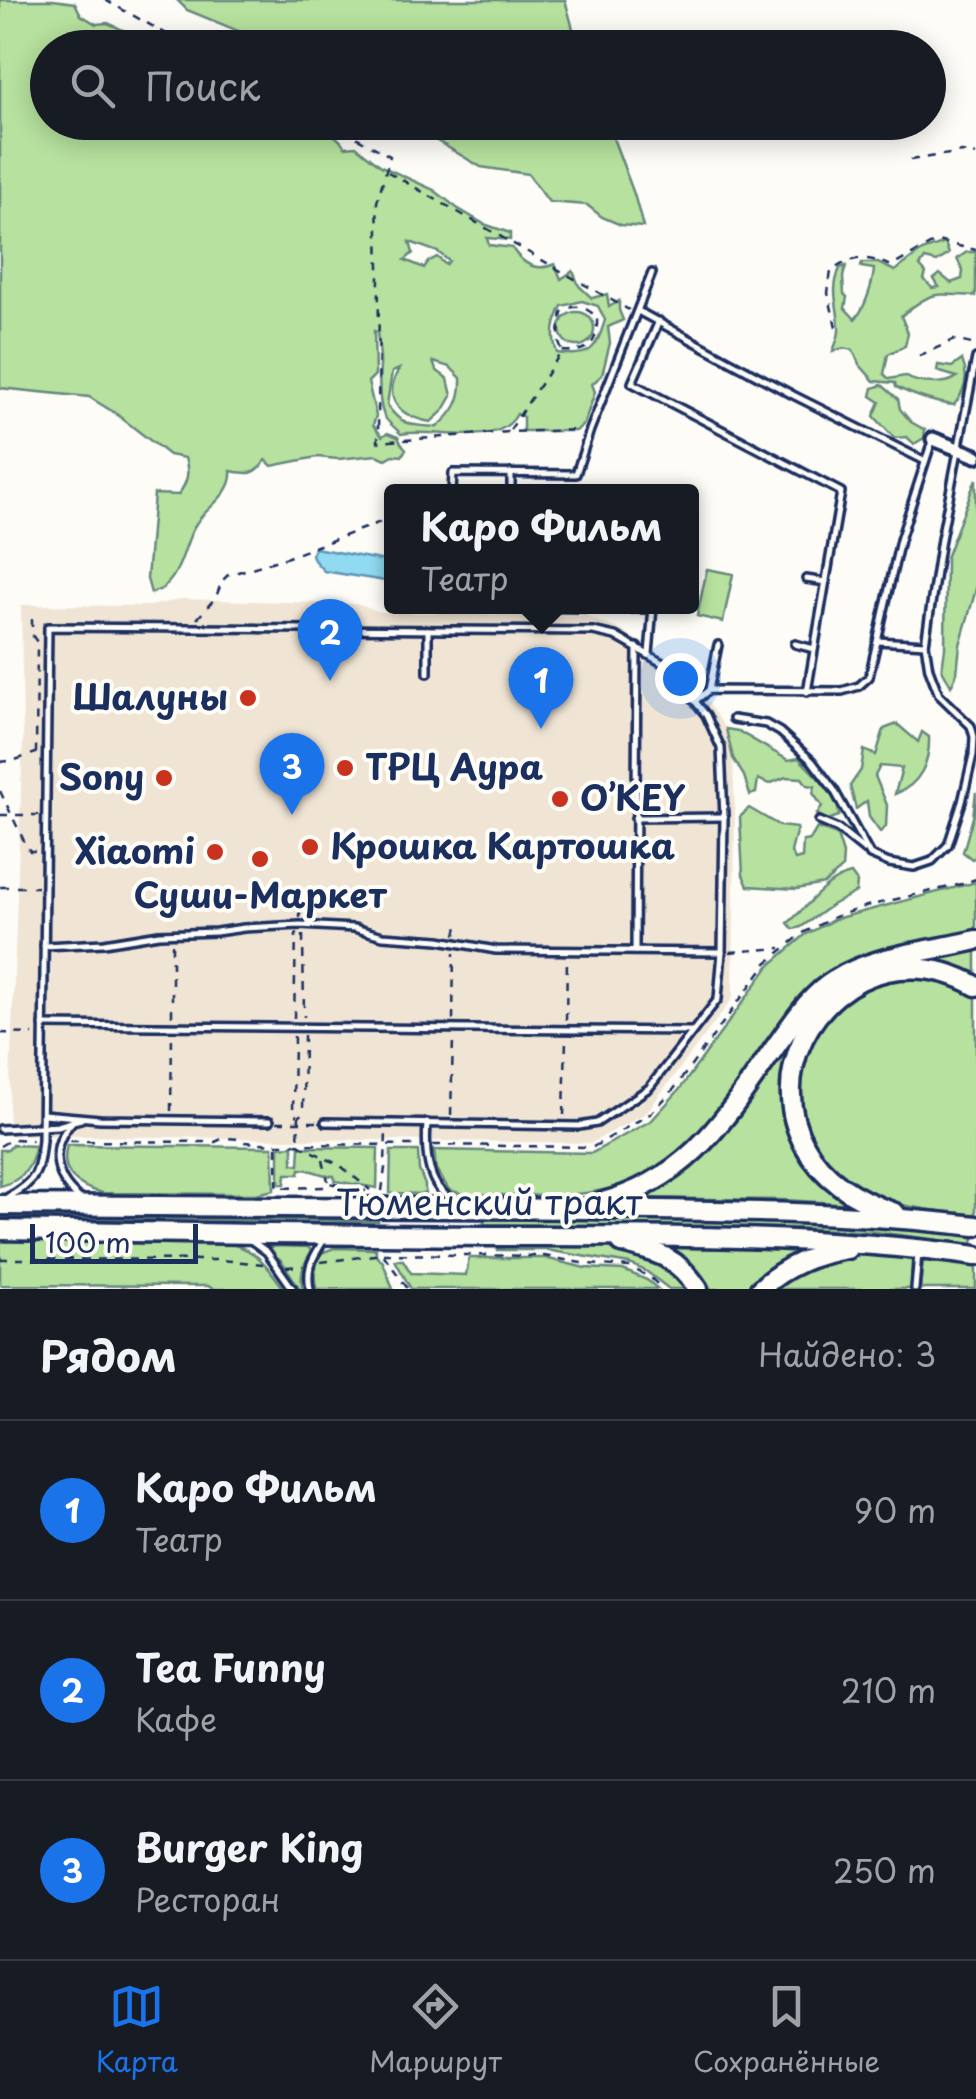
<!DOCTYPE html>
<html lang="ru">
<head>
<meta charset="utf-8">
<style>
	:root { --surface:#171b24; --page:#242831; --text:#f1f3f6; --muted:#9ea1a6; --line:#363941; --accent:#1a73e8 }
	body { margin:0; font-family:"Playpen Sans",sans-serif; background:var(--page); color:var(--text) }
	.scale { position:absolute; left:30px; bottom:25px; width:168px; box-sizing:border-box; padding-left:10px; border:5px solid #1b2f5e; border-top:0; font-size:28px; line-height:35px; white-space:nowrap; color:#1b2f5e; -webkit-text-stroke:8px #fdfcf7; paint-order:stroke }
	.you { position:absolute; left:680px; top:678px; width:35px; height:35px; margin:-25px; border:8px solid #fff; border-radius:50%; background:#1a73e8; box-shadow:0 0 0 15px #1a73e833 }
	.badge { display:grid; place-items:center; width:65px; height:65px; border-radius:50%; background:var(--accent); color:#fff; font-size:32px; font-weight:700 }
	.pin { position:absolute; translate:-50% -82px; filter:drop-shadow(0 2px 5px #0008) }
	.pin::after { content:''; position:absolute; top:52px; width:35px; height:30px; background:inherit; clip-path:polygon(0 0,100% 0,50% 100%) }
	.popup { position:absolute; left:384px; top:484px; width:315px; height:130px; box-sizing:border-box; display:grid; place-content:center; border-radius:10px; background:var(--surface); filter:drop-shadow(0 2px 8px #0005); font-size:32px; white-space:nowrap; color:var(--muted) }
	.popup b { font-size:38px; color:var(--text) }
	.popup::after { content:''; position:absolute; left:50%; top:100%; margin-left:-20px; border:20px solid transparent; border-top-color:var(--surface) }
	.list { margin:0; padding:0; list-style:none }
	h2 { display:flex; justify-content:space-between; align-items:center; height:130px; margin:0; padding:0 40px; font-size:42px }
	h2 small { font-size:32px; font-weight:400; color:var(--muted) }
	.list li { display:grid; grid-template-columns:65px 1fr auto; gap:30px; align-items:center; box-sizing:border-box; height:180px; padding:0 40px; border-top:2px solid var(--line) }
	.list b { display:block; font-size:38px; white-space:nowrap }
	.list p { margin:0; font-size:32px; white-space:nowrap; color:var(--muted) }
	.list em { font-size:32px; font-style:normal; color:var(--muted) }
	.icon { flex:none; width:55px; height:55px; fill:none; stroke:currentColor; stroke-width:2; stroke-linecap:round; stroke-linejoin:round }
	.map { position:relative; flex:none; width:976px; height:1289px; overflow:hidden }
	.search { position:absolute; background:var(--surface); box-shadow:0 5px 25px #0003; left:30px; right:30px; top:30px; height:110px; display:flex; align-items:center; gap:25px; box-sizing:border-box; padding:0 35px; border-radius:55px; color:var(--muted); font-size:38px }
	.sheet { height:670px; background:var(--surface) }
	nav { display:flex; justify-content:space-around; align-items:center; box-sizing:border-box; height:140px; border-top:2px solid var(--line); background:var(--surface); font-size:28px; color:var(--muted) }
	nav a { display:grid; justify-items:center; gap:5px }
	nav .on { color:var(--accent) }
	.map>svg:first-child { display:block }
</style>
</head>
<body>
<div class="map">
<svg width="976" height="1289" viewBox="0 0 976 1289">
	<rect width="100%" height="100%" fill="#fdfcf7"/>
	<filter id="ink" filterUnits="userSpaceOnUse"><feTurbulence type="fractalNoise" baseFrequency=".01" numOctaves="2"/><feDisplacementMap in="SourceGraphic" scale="20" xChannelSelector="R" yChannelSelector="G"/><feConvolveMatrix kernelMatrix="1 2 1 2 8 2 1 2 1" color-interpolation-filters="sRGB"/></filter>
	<g filter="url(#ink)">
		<path fill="#f0e5d5" d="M182,599L356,604L381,612L586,616L618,629L684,667L726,729L733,758L735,815L733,998L646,1113L591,1143L8,1135L23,738L21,605L150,606Z"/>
		<g fill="#b6e19e" stroke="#68887e" stroke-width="2.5" fill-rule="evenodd">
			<path d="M0,0H53L75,3L81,15L96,24L108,23L159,47L48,48V122H293L297,127C313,125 337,132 345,147L356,146L381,166L434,190L457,208L484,224L510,233V240L487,238L489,245L512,248C523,265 537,272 555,264L561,279L573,271L579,286L592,298L607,294L609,307L619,301V310L623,320L608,327L610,343L602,375L592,384L595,392L584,424L576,431H523V417L517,414C498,450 434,427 401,434C396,428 388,423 384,416C378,402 379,381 380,366C381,356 378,343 377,332L374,331L375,375L368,382L376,416L373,425L382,436L388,433L398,437L401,443L406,449L402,456L393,455L386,459L377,455L338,459L317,457L272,466L266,460C255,476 249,474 231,471C233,490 214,503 202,516C184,535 185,568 165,586C162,590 156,591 151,593L147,579L154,494L178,495C187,483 190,473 185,458L169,455L115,413L89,397L0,388ZM410,242L438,252L449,261L446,265L437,257L428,262L424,268L405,260L413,253ZM582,301L598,306L605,320C596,350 590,358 557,353C551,334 554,323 562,306ZM433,362L450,367L461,378C462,400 454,413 437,427C412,425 402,427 387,405L392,372L399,369C382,399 398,416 431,422L444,410L452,396L448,379L436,370Z"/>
			<path d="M177,0H565L578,47H280L261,44L246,34L187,10Z"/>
			<path d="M400,123H604L610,130L634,194L643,227L621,225L602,217L587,205L549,202L528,174L481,167L420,131Z"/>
			<path d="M945,243L949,254L937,262L925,259L920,266L926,273L924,279L932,288L939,287L934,279L940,274L951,283L962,279L963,271L957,259L967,252H976V296C936,295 935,288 901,316L908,333L905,346L888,354L884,374L889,379L905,376C917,384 946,386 957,377L937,371L938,365L952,367L962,360C969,376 965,392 954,405C935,403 915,396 896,387L895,383L874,381L859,364L853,350L844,348L833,351C836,343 840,335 839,327C838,302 830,293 840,268L846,266L843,277L844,294L847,297L845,308L855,319C865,309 873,283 874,269L861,267L862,263H878L895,271L922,251Z"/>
			<circle cx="577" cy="329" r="17"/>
			<path d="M882,385L898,399L900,409L911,422L925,430L924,438L914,444L907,437L894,438L874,416L880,402L871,396L873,388Z"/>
			<path d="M976,479V589L960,645L957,673L951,686L942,669L945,648L946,558Z"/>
			<path d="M707,569L733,574L723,622L697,616Z"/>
			<path d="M897,724L918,742L922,732L929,737C930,762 920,785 895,794L902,768L880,766L875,776L887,805L886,827L880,832L869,817L867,801L856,809L850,786L861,770L864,750L876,755L884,729Z"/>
			<path d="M726,729L738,731L788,760L799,758C814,776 838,791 839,816L828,820L817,814L822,806L813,793L815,786L807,785L802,778L786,777L769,784L758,779L756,793L750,795L744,776L733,758Z"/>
			<path d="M976,792V857L972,859L963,852L973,817Z"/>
			<path d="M749,808L780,826L797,828L791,852L795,860L802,858L803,841L810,840L817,828L837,835L843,854L842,869L824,884L797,889L748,886L743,875L740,817Z"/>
			<path d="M851,874L857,882L856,892L832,905L801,927L793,929L788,923C808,907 824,880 851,874Z"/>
			<path d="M976,882V931C926,943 868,945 825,977C797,998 777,1030 756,1057C731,1089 711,1127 682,1153C623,1206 536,1195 463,1194L449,1190L436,1169L434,1150L592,1153L652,1120L680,1089L769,966L805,935L835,919Z"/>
			<path d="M976,946V979L904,962Z"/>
			<path d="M912,975L937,977L976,994V1215C932,1210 889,1208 850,1184C803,1156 786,1091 808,1042C811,1035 817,1029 821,1023C825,1017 829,1009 834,1004C856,985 885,980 912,975Z"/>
			<path d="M812,1011L788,1110L856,1204L783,1200L635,1198L665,1181Z"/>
			<path d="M12,1145L35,1146C33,1167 21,1181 0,1186V1150H8Z"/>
			<path d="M67,1145L273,1147L274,1190L256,1194L103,1193C77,1187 59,1174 67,1145Z"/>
			<path d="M293,1146V1164L299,1165L300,1147L378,1148L377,1188L335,1181L334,1176C321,1176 313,1169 300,1169L299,1174H286L285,1184H279V1147Z"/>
			<path d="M391,1151H418L419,1170L425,1185V1194L390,1193Z"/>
			<path d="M0,1212L378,1216V1221L0,1218Z"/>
			<path d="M484,1218L797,1222L872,1225L974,1236L973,1244L875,1232L799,1228L484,1224Z"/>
			<path d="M0,1241L234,1245C258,1250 271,1271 284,1289H213L208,1286L0,1285Z"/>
			<path d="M276,1246L308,1247L312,1251C304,1262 299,1275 303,1289H300L281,1260L271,1253L270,1247Z"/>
			<path d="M507,1246C541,1246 577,1243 612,1246C636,1248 674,1269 686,1289H669L646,1271L630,1264L546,1250H496Z"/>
			<path d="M658,1247L812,1251L754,1289H702Z"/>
			<path d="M334,1248L376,1249V1255L383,1262L393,1289H317C312,1276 316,1266 321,1253Z"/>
			<path d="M867,1253L912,1257L911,1289H773L795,1271L846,1254Z"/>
			<path d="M469,1258H545L585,1268L623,1270L647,1280L658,1289H411L395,1260H403L411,1273L466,1275Z"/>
			<path d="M929,1260L976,1266V1289H920L923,1262Z"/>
		</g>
		<path fill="#90dbf1" stroke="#6196b6" stroke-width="2.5" d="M315,548L391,562V582L324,571L314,560L312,554Z"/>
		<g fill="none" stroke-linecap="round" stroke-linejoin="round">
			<defs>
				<g id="lane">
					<path d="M638,311L793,395L925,461"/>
					<path d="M659,321L632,383L841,492L807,692"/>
					<path d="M452,492L453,473L576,474L590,430L652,273"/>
					<path d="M511,492V473"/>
					<path d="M806,579L826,582"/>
					<path d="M450,606L653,609"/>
					<path d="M878,641L925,644"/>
					<path d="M795,644L814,649"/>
					<path d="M649,654L653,607"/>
					<path d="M428,673V630"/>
					<path d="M709,690L718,645"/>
					<path d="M695,701L709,690L842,691L859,686L869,677L900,540L932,441"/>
					<path d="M733,719L766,724L780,732L812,761L834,790L870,855L889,863L914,867L932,861L948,845L962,802L973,755L974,737L971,726L939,695L929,669L925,644L941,539L976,358"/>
					<path d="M635,818L724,817"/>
					<path d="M819,821L838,829L864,850"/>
					<path d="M44,946L104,943L159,934L216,932L244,928L300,925L354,928L383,936L439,940L496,950L722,952"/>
					<path d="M635,951L637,647"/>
					<path d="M43,1025L690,1031"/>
					<path d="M43,1114L100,1119L270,1121"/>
					<path d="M427,1123C425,1150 426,1188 454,1200"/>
					<path d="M0,1129L58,1126L71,1122"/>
					<path d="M8,1197C37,1182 39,1171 42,1140L48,627L593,631L615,636L666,665L706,715L721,748L724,817L722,952L718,999L649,1088L597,1123L579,1126L325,1122"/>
					<path d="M79,1198C53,1177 49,1146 73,1121L81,1119"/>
					<path d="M252,1241L267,1252L293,1289"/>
					<path d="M310,1289C306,1267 312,1260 323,1241"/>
					<path d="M915,1289L918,1253"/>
				</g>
				<path id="street" d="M933,439L976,456"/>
				<g id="primary">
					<path d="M600,1203C695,1178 729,1111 783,1036C798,1015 813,993 835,980C876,954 930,952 976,940"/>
					<path d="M0,1205C197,1205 394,1206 590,1209C719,1211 848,1211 976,1226"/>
					<path d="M895,1213C859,1201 824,1181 805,1146C766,1077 812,987 887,971C919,965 948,970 976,986"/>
					<path d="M0,1230C162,1233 323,1235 485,1236C649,1236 813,1234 976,1256"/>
					<path d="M622,1243C658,1252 677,1257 698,1289"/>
					<path d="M760,1289C786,1265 813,1255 847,1249"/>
				</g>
			</defs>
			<use href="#lane" stroke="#1b2f5e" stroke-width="12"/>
			<use href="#street" stroke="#1b2f5e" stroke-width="19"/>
			<use href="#primary" stroke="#1b2f5e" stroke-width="25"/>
			<g stroke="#1b2f5e" stroke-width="2.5" stroke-dasharray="8 8" stroke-linecap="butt">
				<path d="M105,0L192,48"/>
				<path d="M329,122L390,156L377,202L379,266L378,442L509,432L579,430"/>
				<path d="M910,160L962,152L976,155"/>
				<path d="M388,172L629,310"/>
				<path d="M836,327L828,293L831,271C855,255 865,256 892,266L937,241L976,250"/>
				<path d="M919,356L954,340L976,345"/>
				<path d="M510,430L562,351L558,340L562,312C577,303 584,306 597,317C598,344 589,353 562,351"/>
				<path d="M32,619V635L37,642L36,753H39"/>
				<path d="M197,619L216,597L222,581L228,575L288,557L391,518"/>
				<path d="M0,762L15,760L36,753"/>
				<path d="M0,791L26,845L30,851H36"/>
				<path d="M0,815H38"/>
				<path d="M0,887H37"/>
				<path d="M300,918V905"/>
				<path d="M303,935L304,1017"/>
				<path d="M456,935L458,926"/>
				<path d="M172,944V1016"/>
				<path d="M730,952L781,948"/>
				<path d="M294,1018L296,935L298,933"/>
				<path d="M453,1020L454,953"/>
				<path d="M566,1020L567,958"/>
				<path d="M0,1033L33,1034"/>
				<path d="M304,1035L303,1113L299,1116L298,1144L341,1166L370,1190"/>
				<path d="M294,1036L293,1113L297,1116"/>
				<path d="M171,1111L172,1034"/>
				<path d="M451,1115L453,1038"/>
				<path d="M564,1115L566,1038"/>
				<path d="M277,1122H319"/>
				<path d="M70,1141L215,1142L224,1138L240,1139L245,1142L277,1144L420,1145"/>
				<path d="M433,1145L593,1147L650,1114L674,1089L767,963L803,933L834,917L867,906L962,884L976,879"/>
				<path d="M0,1146L12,1139L32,1140"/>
				<path d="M277,1147V1188L324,1187L329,1183L366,1191"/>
				<path d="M323,1160L328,1181"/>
				<path d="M382,1191L385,1168L386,1129"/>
				<path d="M383,1254L544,1256L586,1264L630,1267L651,1278L662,1289"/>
				<path d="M0,1259L220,1260L263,1264"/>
				<path d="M321,1262L383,1254L408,1289"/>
				<path d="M286,1267L303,1266"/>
			</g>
			<use href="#lane" stroke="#fdfcf7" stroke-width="5"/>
			<use href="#street" stroke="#fdfcf7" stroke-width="11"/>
			<use href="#primary" stroke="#fdfcf7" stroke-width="18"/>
		</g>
	</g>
	<g fill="#c8321e" stroke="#fdfcf7" stroke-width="4">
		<circle cx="248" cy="698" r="10"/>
		<circle cx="345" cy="768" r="10"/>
		<circle cx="164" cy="778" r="10"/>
		<circle cx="560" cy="799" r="10"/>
		<circle cx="310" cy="847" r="10"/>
		<circle cx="215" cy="852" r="10"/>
		<circle cx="260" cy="859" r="10"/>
	</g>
	<g text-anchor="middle" stroke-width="8" stroke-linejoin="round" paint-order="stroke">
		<g font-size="35" font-weight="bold" fill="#1b2f5e" stroke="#fdfcf7" text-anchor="end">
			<text x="228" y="710">Шалуны</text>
			<text x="365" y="780" text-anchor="start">ТРЦ Аура</text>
			<text x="144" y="790">Sony</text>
			<text x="580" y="811" text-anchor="start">O’KEY</text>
			<text x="330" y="859" text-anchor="start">Крошка Картошка</text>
			<text x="195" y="864">Xiaomi</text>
			<text x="260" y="908" text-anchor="middle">Суши-Маркет</text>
		</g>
		<g font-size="35" fill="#1b2f5e" stroke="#fdfcf7">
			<text x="489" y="1215">Тюменский тракт</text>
		</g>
	</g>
</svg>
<div class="scale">100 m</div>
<div class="you"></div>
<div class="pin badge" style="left:541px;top:729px">1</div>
<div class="popup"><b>Каро Фильм</b>Театр</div>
<div class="pin badge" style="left:330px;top:681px">2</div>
<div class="pin badge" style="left:292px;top:815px">3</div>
<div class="search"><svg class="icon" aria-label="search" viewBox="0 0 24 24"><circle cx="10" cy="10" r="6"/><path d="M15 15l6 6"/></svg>Поиск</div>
</div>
<section class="sheet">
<h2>Рядом<small>Найдено: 3</small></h2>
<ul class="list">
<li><span class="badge">1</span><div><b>Каро Фильм</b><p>Театр</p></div><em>90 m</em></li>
<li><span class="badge">2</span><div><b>Tea Funny</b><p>Кафе</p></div><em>210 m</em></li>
<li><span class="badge">3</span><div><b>Burger King</b><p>Ресторан</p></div><em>250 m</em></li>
</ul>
</section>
<nav>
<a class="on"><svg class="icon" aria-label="map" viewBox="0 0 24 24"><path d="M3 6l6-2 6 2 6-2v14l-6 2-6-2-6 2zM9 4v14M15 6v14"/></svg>Карта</a>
<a><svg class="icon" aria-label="directions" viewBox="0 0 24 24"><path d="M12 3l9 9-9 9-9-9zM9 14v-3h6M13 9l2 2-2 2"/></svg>Маршрут</a>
<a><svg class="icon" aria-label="saved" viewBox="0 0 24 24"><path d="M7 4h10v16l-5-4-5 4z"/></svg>Сохранённые</a>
</nav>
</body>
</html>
